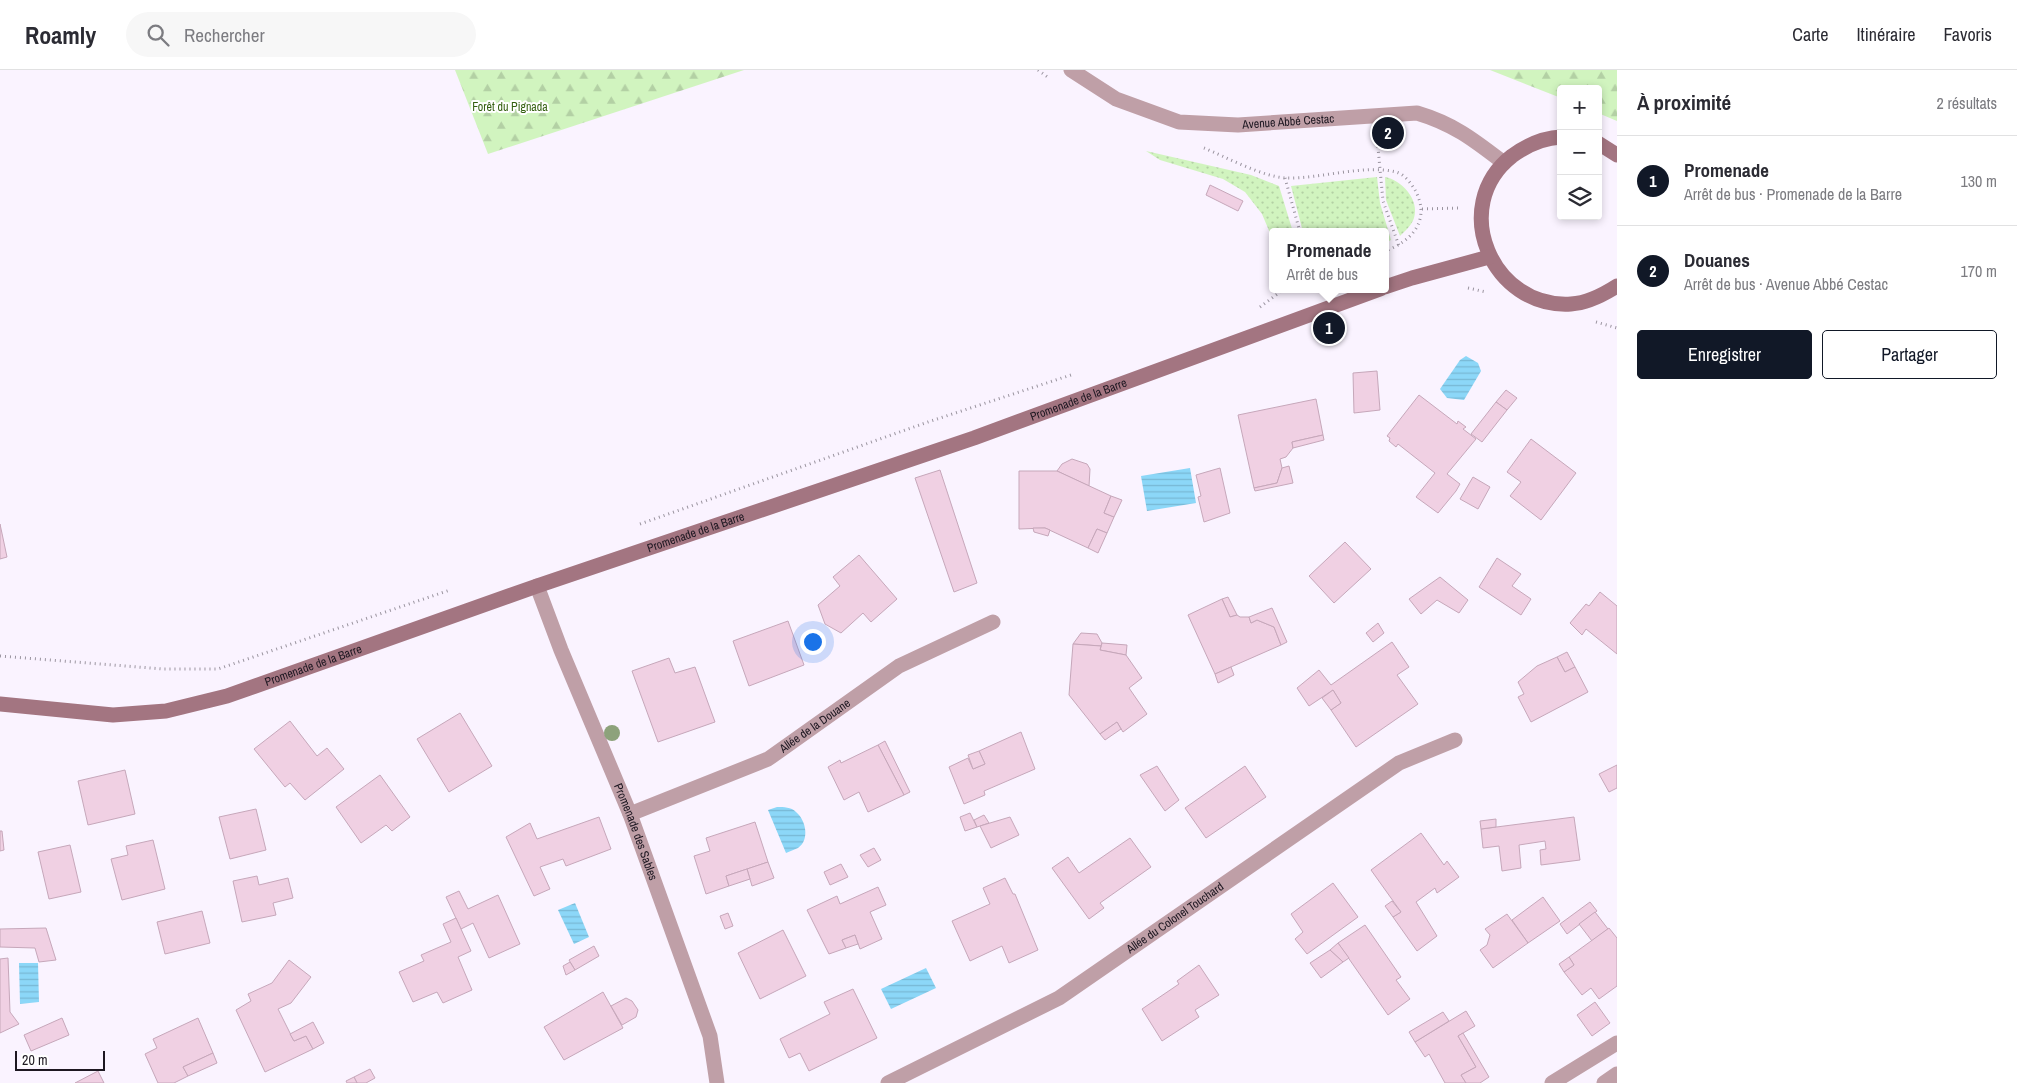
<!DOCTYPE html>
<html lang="fr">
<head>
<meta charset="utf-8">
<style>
	:root { --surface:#fff; --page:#f7f7f7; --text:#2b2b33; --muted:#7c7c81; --line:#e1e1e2; --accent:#111827 }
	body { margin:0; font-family:"Archivo Narrow",sans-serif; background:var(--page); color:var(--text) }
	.controls { position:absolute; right:15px; top:15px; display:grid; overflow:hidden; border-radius:5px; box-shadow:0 2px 8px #0003 }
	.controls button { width:45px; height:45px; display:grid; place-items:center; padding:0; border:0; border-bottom:1px solid var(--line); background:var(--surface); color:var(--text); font:25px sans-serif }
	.scale { position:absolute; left:15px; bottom:12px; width:90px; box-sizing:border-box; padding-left:5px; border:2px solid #1d1721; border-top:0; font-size:14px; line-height:18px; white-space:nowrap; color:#1d1721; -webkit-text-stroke:4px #fff; paint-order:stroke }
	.you { position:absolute; left:812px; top:571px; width:18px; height:18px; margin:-12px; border:4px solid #fff; border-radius:50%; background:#1a73e8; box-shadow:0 0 0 8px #1a73e833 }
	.badge { display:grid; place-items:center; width:32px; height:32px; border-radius:50%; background:var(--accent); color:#fff; font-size:16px; font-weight:700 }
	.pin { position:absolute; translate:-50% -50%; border:2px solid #fff; box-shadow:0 1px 5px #0006 }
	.popup { position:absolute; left:1269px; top:158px; width:120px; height:65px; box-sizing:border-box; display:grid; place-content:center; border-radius:5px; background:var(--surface); filter:drop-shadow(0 1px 4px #0005); font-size:16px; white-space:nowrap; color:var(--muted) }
	.popup b { font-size:19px; color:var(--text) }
	.popup::after { content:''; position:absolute; left:50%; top:100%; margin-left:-10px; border:10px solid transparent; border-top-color:var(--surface) }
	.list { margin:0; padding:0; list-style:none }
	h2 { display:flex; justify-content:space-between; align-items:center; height:65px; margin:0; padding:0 20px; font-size:21px }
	h2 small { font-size:16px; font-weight:400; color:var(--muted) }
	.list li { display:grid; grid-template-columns:32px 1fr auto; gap:15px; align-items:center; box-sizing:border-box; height:90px; padding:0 20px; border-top:1px solid var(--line) }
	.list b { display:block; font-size:19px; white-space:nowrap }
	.list p { margin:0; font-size:16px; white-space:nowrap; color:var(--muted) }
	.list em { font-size:16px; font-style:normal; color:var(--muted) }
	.actions { display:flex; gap:10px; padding:15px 20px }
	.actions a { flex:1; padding:11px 0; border:1px solid var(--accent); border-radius:5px; text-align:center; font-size:18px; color:var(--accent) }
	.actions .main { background:var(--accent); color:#fff }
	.icon { flex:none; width:28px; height:28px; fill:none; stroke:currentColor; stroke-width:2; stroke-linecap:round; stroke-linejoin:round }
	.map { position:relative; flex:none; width:1617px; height:1013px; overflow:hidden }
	header { display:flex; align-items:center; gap:30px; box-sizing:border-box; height:70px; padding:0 25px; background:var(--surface); border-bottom:1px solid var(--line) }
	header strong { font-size:24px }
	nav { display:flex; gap:28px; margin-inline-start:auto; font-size:18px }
	.search { width:350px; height:45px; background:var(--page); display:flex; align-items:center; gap:12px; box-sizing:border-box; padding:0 18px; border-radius:28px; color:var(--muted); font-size:19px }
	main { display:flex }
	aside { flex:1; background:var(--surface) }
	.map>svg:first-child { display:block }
</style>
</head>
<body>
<header>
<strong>Roamly</strong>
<div class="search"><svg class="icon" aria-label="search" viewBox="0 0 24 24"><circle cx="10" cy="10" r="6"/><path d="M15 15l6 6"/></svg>Rechercher</div>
<nav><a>Carte</a><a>Itinéraire</a><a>Favoris</a></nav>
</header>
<main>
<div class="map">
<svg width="1617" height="1013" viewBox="0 0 1617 1013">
	<defs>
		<pattern id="grass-dots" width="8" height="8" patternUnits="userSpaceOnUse" patternTransform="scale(1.25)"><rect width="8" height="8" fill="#d1f4bf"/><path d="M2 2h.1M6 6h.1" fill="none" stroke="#b3d0a4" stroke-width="1.8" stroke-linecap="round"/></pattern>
		<pattern id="forest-firs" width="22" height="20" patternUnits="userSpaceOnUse" patternTransform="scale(1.25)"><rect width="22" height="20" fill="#d1f4bf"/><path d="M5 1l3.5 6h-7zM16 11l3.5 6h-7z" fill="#b3d0a4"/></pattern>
		<pattern id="water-rules" width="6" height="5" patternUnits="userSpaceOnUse" patternTransform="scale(1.25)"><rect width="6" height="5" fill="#8cd7f8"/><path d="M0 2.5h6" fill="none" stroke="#78b8d4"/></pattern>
	</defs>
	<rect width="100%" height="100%" fill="#faf3ff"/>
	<g fill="url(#grass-dots)">
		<path d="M1146,81L1251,105L1279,116L1293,162H1273V170L1262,144L1245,122L1223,109L1160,90Z"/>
		<path d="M1377,107L1380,133L1391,170L1385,173V162H1303L1291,116Z"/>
		<path d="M1385,107C1401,110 1420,129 1414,148C1412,155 1405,161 1400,166L1386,130Z"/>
	</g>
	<g fill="url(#forest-firs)">
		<path d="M455,0H744L488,84Z"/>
		<path d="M1490,0H1617V51L1598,43V19H1561V28Z"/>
	</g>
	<g fill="url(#water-rules)">
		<path d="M1466,286L1478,293L1481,301L1464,330L1447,328L1440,319L1460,290Z"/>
		<path d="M1190,398L1196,433L1147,441L1141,406Z"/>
		<path d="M777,737C784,737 791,737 796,742C806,750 810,770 798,778C794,780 790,781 786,783L768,740Z"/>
		<path d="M575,833L589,867L574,874L558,840Z"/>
		<path d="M19,893H38L39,932L20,934Z"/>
		<path d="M926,898L936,918L891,939L881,919Z"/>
	</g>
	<g fill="#f0d0e3" stroke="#c6a7ba">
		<path d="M1210,115L1243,131L1238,141L1206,125Z"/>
		<path d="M1377,301L1380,340L1354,343L1353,303Z"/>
		<path d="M1506,320L1517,328L1507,340L1496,332Z"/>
		<path d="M1419,325L1457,354L1458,351L1466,357L1463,359L1476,369L1447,404L1460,414L1456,421L1438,443L1416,427L1435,403L1398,374L1396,377L1389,371L1390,368L1387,366Z"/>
		<path d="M1316,329L1323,365L1292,372L1293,378L1286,387L1280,389L1282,398L1277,413L1254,418L1238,345Z"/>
		<path d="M1496,332L1507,340L1482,372L1471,364Z"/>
		<path d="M1323,365L1324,370L1293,378L1292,372Z"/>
		<path d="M1531,369L1576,403L1541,450L1510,426L1521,412L1507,402Z"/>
		<path d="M1072,389L1087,394L1090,399L1089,416L1057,401L1062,394Z"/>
		<path d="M1289,396L1293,413L1255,421L1254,418L1277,413L1282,398Z"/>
		<path d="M1220,398L1230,443L1204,452L1198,427L1201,426L1196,405Z"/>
		<path d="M940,400L977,513L954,522L915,408Z"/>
		<path d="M1019,401H1057L1111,426L1104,443L1114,447L1107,463L1097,459L1088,478L1045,458L1019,459Z"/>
		<path d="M1473,407L1490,417L1478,439L1460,429Z"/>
		<path d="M1111,426L1122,430L1114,447L1104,443Z"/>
		<path d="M0,454L7,487L0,489Z"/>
		<path d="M1033,458H1045L1050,460L1048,466L1034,462Z"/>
		<path d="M1097,459L1107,463L1098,483L1088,478Z"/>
		<path d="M1345,472L1371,499L1334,533L1309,506Z"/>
		<path d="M859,485L897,529L871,552L863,543L841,563L825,554L818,535L840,516L833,507Z"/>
		<path d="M1497,488L1521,504L1512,516L1531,529L1521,545L1479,517Z"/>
		<path d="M1440,507L1468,530L1459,543L1437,530L1421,544L1409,529Z"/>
		<path d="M1600,522L1617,536V584L1586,559L1582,565L1570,553L1586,534L1589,536Z"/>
		<path d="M1228,527L1237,545L1230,547L1222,529Z"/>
		<path d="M1222,529L1230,547L1237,545L1240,547H1249L1251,553L1257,550L1274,557L1281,575L1215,604L1188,545Z"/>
		<path d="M1272,538L1287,572L1281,575L1274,557L1257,550L1251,553L1249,547Z"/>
		<path d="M788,551L804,595L749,616L733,571Z"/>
		<path d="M1378,553L1384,563L1373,572L1366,563Z"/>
		<path d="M1081,563L1097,564L1102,573L1101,576L1073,574Z"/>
		<path d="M1392,572L1409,597L1397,605L1418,634L1356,677L1331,640L1341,633L1333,620L1309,636L1297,618L1319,600L1331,615Z"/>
		<path d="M1102,573L1127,575L1126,585L1100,580Z"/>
		<path d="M1073,574L1101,576L1100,580L1126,585L1142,608L1129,618L1147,644L1123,662L1117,652L1100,664L1069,625Z"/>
		<path d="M1567,582L1575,597L1565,602L1557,587Z"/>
		<path d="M1557,587L1565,602L1575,597L1588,622L1531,652L1518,627L1524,624L1518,612L1537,596Z"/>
		<path d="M669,588L675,603L695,597L715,652L658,672L632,601Z"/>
		<path d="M1231,597L1234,605L1218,613L1215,604Z"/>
		<path d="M1333,620L1341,633L1331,640L1322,628Z"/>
		<path d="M460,643L492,696L449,722L417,669Z"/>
		<path d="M290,651L317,686L327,678L344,699L305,730L290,713L285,717L254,679Z"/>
		<path d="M1117,652L1121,659L1105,670L1100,664Z"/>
		<path d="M1021,662L1035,699L984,721L985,725L964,734L949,697L968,688L973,699L985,694L979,681Z"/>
		<path d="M885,671L910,722L904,725L878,675Z"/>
		<path d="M878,675L904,725L868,742L859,722L844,730L828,697L840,690L841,693Z"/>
		<path d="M979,681L985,694L973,699L968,685Z"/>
		<path d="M1617,695V718L1609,722L1599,704Z"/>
		<path d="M1157,696L1179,730L1165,741L1140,705Z"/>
		<path d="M1245,696L1266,727L1206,768L1185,738Z"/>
		<path d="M125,700L135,744L88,755L78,711Z"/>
		<path d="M380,705L410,747L392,761L386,755L361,773L336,737Z"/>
		<path d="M256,739L266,780L230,789L219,747Z"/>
		<path d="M970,743L977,757L965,761L960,747Z"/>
		<path d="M984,745L989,753L977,757L974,750Z"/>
		<path d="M599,747L611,779L566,796L563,789L540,797L550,819L534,826L506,767L530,753L537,769Z"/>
		<path d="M1010,747L1019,765L991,778L980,756Z"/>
		<path d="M1574,747L1580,790L1541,795L1540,780L1546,779L1545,771L1519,775L1521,798L1502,801L1499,776L1483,778L1481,759Z"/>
		<path d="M1496,749V757L1481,759L1480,751Z"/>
		<path d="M755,752L768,792L726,806L729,816L706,824L694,786L710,781L706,768Z"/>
		<path d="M0,761H2L4,780L0,781Z"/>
		<path d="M1421,763L1444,795L1447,791L1459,807L1437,823L1435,818L1416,832L1437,866L1417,881L1393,847L1401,842L1371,800Z"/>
		<path d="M1130,768L1151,797L1100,833L1104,838L1089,849L1052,798L1068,787L1079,803Z"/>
		<path d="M153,770L165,819L122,830L111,789L128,785L126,776Z"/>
		<path d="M70,775L81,822L49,829L38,782Z"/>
		<path d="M874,778L881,790L868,797L860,785Z"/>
		<path d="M768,792L774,808L752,816L747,799Z"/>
		<path d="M841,794L848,807L830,815L824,802Z"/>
		<path d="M747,799L750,809L729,816L726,806Z"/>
		<path d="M257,806L259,815L288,808L293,828L273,833L276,845L242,852L233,811Z"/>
		<path d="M1005,808L1013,824H1015L1038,880L1009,893L1002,876L970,891L952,851L990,834L983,818Z"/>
		<path d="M1333,813L1358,847L1307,884L1295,869L1303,862L1291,844Z"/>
		<path d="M878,817L886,835L870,842L882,869L860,879L855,865L842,870L846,878L829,884L807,840L837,826L840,834Z"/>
		<path d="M459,821L468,839L498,825L520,874L489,888L473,853L461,859L446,827Z"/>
		<path d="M1543,827L1560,851L1528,873L1512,850Z"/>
		<path d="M1392,831L1401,842L1393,847L1385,836Z"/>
		<path d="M1590,832L1597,841L1567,864L1560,854Z"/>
		<path d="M202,841L210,873L165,884L157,852Z"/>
		<path d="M1595,842L1608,859L1592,871L1579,854Z"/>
		<path d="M728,843L733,856L725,859L720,846Z"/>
		<path d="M1507,844L1528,873L1493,898L1480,880L1487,875L1490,865L1485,859Z"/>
		<path d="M456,848L471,881L458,887L472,920L443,933L437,922L413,932L399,902L424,891L421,885L451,872L443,854Z"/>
		<path d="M1365,855L1401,907L1396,910L1410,929L1388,945L1338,873Z"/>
		<path d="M46,858L56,890L39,892L35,878L0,877V859Z"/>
		<path d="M1609,858L1617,868V916L1599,929L1591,918L1582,925L1564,902L1574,895L1569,887Z"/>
		<path d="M783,860L806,906L760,929L738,883Z"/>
		<path d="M855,865L858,874L846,878L842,870Z"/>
		<path d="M1338,873L1349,888L1343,892L1330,880Z"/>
		<path d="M594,876L599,886L575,900L569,890Z"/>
		<path d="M1330,880L1343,892L1321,908L1310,893Z"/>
		<path d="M1569,887L1574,895L1564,902L1559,894Z"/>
		<path d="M8,888L10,942L19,954L0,963V889Z"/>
		<path d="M289,890L311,907L291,933L278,939L294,971L306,966L313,979L265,1002L236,940L251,931L248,924L272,913Z"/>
		<path d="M570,892L575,900L566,905L563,896Z"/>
		<path d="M1199,895L1219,925L1195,940L1199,947L1162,971L1142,939L1179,914L1177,911Z"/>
		<path d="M853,919L877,968L809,1001L800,983L789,988L780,969L830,944L824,932Z"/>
		<path d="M603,922L623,958L564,990L544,957Z"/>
		<path d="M626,928L632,931L638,940L636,947L622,955L611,936Z"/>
		<path d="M1595,932L1610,953L1592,966L1577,945Z"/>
		<path d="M1466,941L1475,956L1458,966L1476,997L1461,1005L1466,1013H1445L1429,984L1425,987L1415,972Z"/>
		<path d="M1443,942L1449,951L1415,972L1409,962Z"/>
		<path d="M62,948L69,965L31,981L24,965Z"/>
		<path d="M198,948L213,983L183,997L188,1006L174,1013H158L145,984L157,978L153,969Z"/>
		<path d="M313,952L324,973L313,979L306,966L294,971L290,964Z"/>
		<path d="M1463,963L1489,1007L1480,1013H1466L1461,1005L1476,997L1458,966Z"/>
		<path d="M213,983L217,993L188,1006L183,997Z"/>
		<path d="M370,999L375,1008L366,1013H357L354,1007Z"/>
		<path d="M98,1001L104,1013H75Z"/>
		<path d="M354,1007L357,1013H347L346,1011Z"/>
	</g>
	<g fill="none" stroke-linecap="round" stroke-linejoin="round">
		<g stroke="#9a949f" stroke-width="3" stroke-dasharray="1 4" stroke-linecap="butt">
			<path d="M1038,0L1049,8"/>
			<path d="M1377,67L1383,131L1399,176"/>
			<path d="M1204,78C1226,87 1263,107 1286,108C1320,109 1364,94 1396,102C1404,104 1411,113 1415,120C1431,149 1413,171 1385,181"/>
			<path d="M1285,108L1300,162"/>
			<path d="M1422,139L1461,138"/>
			<path d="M1468,218L1486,222"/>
			<path d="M1260,237L1284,219"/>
			<path d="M1596,252L1617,258"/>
			<path d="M640,454L928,352L1074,304"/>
			<path d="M0,586L163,599H218L450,520"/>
		</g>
		<g stroke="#bf9fa7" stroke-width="15">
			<path id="s1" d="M537,516L561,580L630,744L710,966L717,1013"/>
			<path id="s2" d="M630,744L768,689L899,596L993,552"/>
			<path id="s3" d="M888,1013L1059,928L1399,693L1455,670"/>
			<path d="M1552,1013L1617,973"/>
			<path d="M1604,1013L1617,1004"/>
		</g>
		<path stroke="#bf9fa7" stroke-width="15" id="s4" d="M1071,0L1116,29L1179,52L1238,55L1417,43C1454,54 1474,70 1504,93"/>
		<g stroke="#a37581" stroke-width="15">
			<path d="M1561,67C1542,68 1527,75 1512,86C1448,136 1492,239 1571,234C1588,233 1603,225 1617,216"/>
			<path d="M1598,73L1617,85"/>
			<path d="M1385,217L1412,208L1489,187"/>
			<path id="s5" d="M0,634L113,645L166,641L227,626L537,516L974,368L1380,219"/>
		</g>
	</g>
	<circle fill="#8da27b" cx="612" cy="663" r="8"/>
	<g text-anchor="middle" stroke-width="4" stroke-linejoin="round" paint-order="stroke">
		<g font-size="12" fill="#335f0f" stroke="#fff">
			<text x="510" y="41">Forêt du Pignada</text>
		</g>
		<g font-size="12" fill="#1d1721" stroke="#fff">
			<text dy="4" stroke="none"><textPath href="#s4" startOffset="230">Avenue Abbé Cestac</textPath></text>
			<text dy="4" stroke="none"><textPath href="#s5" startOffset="1131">Promenade de la Barre</textPath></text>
			<text dy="4" stroke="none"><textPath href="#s5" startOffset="726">Promenade de la Barre</textPath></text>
			<text dy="4" stroke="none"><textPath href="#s5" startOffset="321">Promenade de la Barre</textPath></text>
			<text dy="4" stroke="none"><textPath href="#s2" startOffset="206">Allée de la Douane</textPath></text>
			<text dy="4" stroke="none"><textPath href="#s1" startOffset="265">Promenade des Sables</textPath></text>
			<text dy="4" stroke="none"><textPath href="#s3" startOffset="332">Allée du Colonel Touchard</textPath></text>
		</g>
	</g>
</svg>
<div class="controls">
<button>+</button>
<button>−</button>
<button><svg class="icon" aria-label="layers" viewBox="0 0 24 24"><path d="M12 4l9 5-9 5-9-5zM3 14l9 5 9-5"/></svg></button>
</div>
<div class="scale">20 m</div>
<div class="you"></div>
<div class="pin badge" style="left:1329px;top:258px">1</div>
<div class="popup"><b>Promenade</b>Arrêt de bus</div>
<div class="pin badge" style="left:1388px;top:63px">2</div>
</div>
<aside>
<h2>À proximité<small>2 résultats</small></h2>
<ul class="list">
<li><span class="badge">1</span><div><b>Promenade</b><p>Arrêt de bus · Promenade de la Barre</p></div><em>130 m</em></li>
<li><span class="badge">2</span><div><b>Douanes</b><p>Arrêt de bus · Avenue Abbé Cestac</p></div><em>170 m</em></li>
</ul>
<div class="actions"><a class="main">Enregistrer</a><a>Partager</a></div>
</aside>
</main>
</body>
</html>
